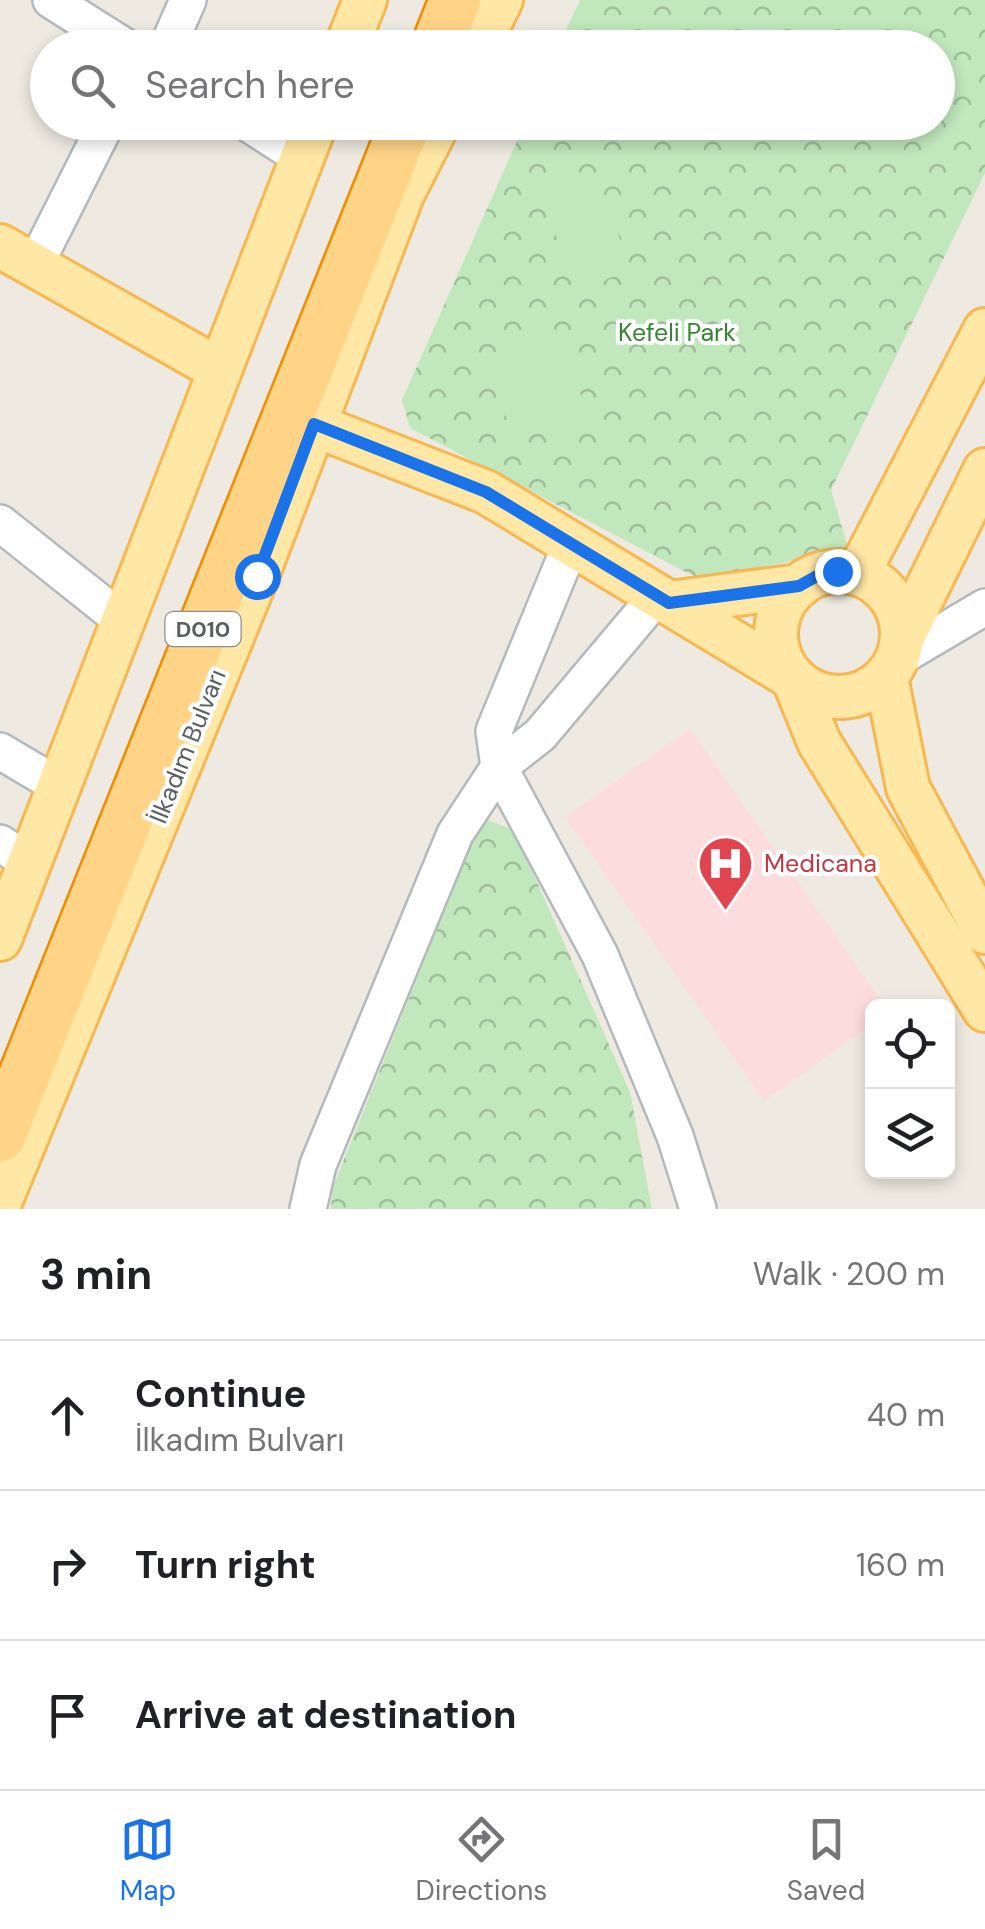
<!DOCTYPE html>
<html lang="en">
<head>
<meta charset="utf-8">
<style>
	:root { --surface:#fff; --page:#f2f2f2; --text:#202124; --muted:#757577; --line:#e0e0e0; --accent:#1a73e8 }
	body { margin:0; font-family:"DM Sans",sans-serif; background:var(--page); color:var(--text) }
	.controls { position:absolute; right:30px; bottom:30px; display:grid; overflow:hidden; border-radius:15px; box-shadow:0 5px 15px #0003 }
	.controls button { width:90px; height:90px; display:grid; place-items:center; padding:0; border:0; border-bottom:2px solid var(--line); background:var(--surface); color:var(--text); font:50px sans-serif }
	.stop { position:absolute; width:30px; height:30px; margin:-22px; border:8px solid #1a73e8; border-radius:50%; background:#fff }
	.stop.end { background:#1a73e8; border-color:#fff; box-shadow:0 2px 10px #0008 }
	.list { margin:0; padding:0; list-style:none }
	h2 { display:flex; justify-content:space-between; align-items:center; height:130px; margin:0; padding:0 40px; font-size:42px }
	h2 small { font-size:32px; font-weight:400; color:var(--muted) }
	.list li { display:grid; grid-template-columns:65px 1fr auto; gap:30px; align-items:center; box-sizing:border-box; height:150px; padding:0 40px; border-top:2px solid var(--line) }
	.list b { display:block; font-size:38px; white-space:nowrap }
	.list p { margin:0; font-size:32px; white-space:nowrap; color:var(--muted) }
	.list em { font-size:32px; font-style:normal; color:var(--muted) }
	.icon { flex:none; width:55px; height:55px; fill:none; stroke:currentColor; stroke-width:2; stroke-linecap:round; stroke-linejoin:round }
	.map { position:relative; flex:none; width:985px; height:1209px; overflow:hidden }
	.search { position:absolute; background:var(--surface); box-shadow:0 5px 15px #0003; left:30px; right:30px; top:30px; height:110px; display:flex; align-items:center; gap:25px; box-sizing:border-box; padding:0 35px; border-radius:55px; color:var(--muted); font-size:38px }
	.sheet { height:580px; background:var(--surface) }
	nav { display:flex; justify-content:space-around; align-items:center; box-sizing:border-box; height:140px; border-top:2px solid var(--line); background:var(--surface); font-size:28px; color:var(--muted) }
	nav a { display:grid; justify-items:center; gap:5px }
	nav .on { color:var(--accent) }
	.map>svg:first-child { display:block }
</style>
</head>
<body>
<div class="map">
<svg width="985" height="1209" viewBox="0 0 985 1209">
	<defs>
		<pattern id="park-crowns" width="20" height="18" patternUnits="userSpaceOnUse" patternTransform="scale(2.5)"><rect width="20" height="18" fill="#c1e7bc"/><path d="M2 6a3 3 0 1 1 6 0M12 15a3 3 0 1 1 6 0" fill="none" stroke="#a0be9c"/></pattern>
	</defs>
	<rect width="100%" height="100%" fill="#eeeae1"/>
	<path fill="#fcdcdc" d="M690,729L885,1006H872V1025L764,1101L565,817Z"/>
	<g fill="url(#park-crowns)">
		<path d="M580,0H985V173L831,490L848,548L703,581L410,428L402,400L525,123L938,122V48L558,47Z"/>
		<path d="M482,818L514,830L630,1092L652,1209H331L332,1189Z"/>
	</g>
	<g fill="#c1e7bc">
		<path d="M592,170L632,269L578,291L539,192Z"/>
		<path d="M554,328L588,413L516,441L483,357Z"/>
	</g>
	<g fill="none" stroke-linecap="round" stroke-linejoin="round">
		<defs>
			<g id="minor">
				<path d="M51,0L127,48"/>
				<path d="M167,48L188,0"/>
				<path d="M246,122L302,158"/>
				<path d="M35,265L107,122"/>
				<path d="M0,523L123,621"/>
				<path d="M571,544L494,731L499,767L600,955L675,1136L698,1209"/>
				<path d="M897,659L985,607"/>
				<path d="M0,751L59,786"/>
				<path d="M0,843L29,863"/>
				<path d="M308,1209L318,1165L455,834L499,767L540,735L657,596"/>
			</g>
			<g id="major">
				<path d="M346,48L365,0"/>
				<path d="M477,48L501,0"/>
				<path d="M0,246L220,370"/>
				<path d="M314,425L486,492L793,678L819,742L985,1010"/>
				<circle cx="839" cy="634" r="63"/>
				<path d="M858,574L985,330"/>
				<path d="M669,603L799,586"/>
				<path d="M902,639L985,470"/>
				<path d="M886,677L908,788L985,932"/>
				<path d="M0,939L316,122"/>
				<path d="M0,1202L257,576L402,195L439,122"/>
			</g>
			<g id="highway">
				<path d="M436,48L455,0"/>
				<path d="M0,1136L406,122"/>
			</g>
		</defs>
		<use href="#minor" stroke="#b4b9bd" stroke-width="40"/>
		<use href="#major" stroke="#f7b851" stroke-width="48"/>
		<use href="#highway" stroke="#ef8c00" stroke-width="55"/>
		<use href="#minor" stroke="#fff" stroke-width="35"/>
		<use href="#major" stroke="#ffe7a5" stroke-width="42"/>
		<use href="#highway" stroke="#ffd487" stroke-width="50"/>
	</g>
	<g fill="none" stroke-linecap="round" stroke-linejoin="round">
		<path stroke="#1a73e8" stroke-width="12" d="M257,576L314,424L486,492L669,603L799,586L817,576L837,571"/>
	</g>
	<defs>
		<symbol id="hospital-pin" viewBox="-11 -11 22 30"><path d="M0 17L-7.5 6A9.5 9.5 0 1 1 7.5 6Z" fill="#e0444e" stroke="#fff"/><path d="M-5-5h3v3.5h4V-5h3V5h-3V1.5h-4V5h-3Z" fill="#fff"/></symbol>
	</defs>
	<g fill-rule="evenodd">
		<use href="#hospital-pin" x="694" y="832" width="63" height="86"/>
	</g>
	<g text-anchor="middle" stroke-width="8" stroke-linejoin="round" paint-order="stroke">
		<rect fill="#fff" stroke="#8c8f92" stroke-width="2.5" x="165.5" y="612" width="75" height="34" rx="8"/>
		<g font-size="22" font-weight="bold" fill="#5a5f63">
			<text x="203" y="637">D010</text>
		</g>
		<g font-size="25" fill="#358430" stroke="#fff">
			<text x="677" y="341">Kefeli Park</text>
		</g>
		<g font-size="25" fill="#5a5f63" stroke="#fff">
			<text transform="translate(187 746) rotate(-68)" y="9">İlkadım Bulvarı</text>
		</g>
		<g font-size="25" fill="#be3a42" stroke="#fff" text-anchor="start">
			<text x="764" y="872">Medicana</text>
		</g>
	</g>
</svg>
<div class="controls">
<button><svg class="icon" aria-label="locate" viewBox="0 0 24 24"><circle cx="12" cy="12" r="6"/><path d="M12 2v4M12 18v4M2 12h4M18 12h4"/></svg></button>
<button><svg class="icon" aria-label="layers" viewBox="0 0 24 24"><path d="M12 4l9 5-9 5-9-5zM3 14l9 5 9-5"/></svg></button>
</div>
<div class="stop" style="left:257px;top:576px"></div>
<div class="stop end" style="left:837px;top:571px"></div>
<div class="search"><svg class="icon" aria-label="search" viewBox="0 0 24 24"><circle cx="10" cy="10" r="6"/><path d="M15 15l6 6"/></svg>Search here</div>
</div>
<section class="sheet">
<h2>3 min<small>Walk · 200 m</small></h2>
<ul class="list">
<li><svg class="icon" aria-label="ahead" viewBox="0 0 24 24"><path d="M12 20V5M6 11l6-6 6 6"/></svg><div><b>Continue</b><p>İlkadım Bulvarı</p></div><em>40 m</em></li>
<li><svg class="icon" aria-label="right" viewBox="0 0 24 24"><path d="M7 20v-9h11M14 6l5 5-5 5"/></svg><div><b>Turn right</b></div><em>160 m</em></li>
<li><svg class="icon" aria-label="arrive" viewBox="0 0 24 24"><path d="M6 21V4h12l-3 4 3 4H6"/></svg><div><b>Arrive at destination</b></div></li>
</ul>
</section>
<nav>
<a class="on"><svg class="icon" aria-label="map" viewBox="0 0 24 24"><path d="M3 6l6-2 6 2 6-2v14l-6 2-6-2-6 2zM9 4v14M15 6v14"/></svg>Map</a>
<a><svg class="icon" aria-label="directions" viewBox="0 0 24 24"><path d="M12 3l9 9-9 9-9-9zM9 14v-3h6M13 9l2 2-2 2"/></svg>Directions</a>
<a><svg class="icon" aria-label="saved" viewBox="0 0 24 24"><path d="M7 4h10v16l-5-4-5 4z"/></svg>Saved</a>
</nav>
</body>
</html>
